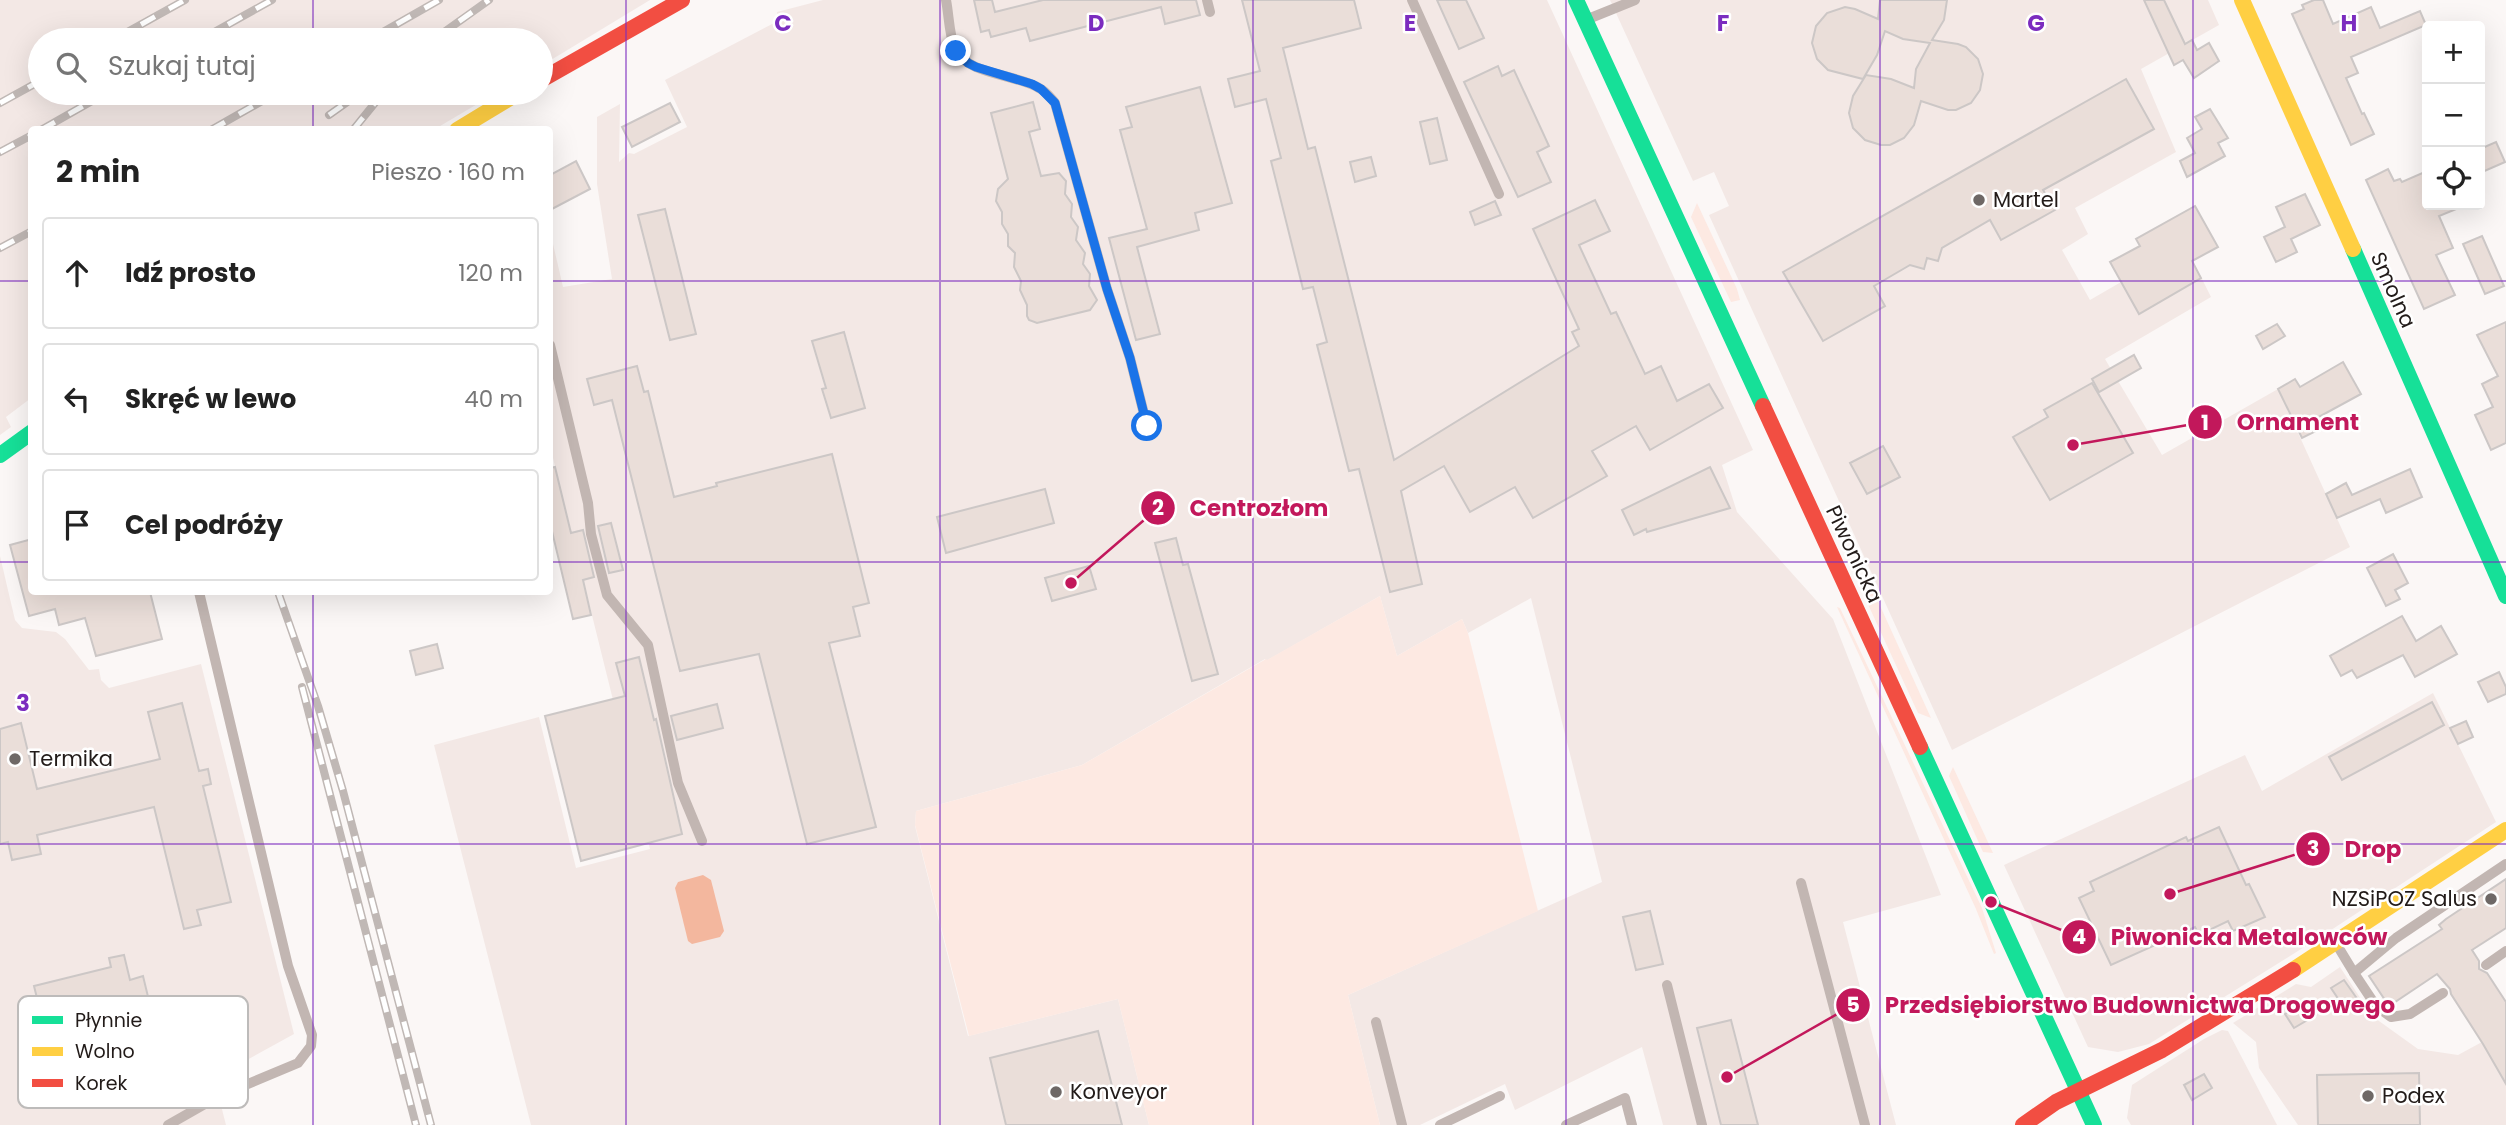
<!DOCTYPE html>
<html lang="pl">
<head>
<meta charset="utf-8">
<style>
	:root { --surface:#fff; --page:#f2f2f2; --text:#222; --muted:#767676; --line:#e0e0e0 }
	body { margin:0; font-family:Poppins,sans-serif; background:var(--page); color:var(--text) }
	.controls { position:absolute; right:21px; top:21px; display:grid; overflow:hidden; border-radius:7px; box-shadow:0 7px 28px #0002 }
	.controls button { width:63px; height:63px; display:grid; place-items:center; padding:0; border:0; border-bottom:2px solid var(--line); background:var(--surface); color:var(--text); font:35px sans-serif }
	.stop { position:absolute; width:21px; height:21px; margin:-16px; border:5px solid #1a73e8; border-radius:50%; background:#fff }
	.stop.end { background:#1a73e8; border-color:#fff; box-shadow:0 2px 7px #0008 }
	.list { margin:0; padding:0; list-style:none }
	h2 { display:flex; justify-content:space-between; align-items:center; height:91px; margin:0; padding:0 28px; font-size:30px }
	h2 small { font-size:23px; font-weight:400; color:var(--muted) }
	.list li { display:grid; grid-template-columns:46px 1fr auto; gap:21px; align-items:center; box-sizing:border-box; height:112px; margin:0 14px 14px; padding:0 14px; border:2px solid var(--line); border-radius:7px }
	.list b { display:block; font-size:26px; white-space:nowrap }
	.list em { font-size:23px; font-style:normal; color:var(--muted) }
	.icon { flex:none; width:38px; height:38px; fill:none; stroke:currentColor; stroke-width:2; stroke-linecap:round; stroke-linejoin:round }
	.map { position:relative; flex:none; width:2506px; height:1125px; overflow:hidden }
	.search { position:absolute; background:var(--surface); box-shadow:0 7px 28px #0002; left:28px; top:28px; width:525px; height:77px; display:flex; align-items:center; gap:18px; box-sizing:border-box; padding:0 24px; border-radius:38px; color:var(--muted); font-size:26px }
	.panel { position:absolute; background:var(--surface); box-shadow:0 7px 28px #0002; left:28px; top:126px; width:525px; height:469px; border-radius:7px }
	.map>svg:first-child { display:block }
</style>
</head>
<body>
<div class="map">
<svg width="2506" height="1125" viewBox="0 0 2506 1125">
	<rect width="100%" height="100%" fill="#fbf7f6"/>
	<g fill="#f3e8e5">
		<path d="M0,0H650L541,66V40H40V93H496L435,129L32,130L31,398L6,417L11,427L0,435Z"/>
		<path d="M823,0H1547L1753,450L1722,465L1737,512L1833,619L1941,895L1843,922L1896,1125H1663L1642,1047L1515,1110L1505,1084L1420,1125H1380L1348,995L1602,882L1531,598L1468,633L1462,619L1397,656L1380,596L1266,661L1265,659L1082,765L916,811L915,826L968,1036L1118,999L1149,1125H531L434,745L539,717L576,868L650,849L550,446V231L563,287L612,279L597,184V117L620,104L619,162L629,153L634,154L687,127L665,80L778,21L777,12Z"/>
		<path d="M1610,0H2208L2219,25L2141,69L2176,152L2075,208L2088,234L2062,250L2090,300L2185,245L2211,297L2105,359L2162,455L2278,389L2350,547L1952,750L1709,215L1729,206L1714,172L1693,181Z"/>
		<path d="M0,556L15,620L22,628L56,632L65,639L89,670L99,669L101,680L109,688L201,664L294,1034L214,1078L226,1125H0Z"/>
		<path d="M2433,693L2496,822L2325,934L2149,1044L2118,1052L2088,1047L2004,865L2245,755L2262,791Z"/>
		<path d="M2340,967L2372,1016L2418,1049L2458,1055L2506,1029V1125H2298L2259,1068L2256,1042L2233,1023L2296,984L2311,987Z"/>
		<path d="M2222,1030L2228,1031L2277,1125H2131L2127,1118L2132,1085L2204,1039Z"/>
	</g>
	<g fill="#fde9e2">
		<path d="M1697,203L1737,289L1740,300L1731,302L1691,217Z"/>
		<path d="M1872,588L1931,718L1918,713L1866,600Z"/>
		<path d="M1380,596L1397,656L1462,619L1468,633L1538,911L1348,995L1380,1125H1149L1118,999L969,1036L915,825L916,811L1082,765L1266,659L1267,660Z"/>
		<path d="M1837,607L1840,608L1982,908L1996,953L1994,954L1976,909Z"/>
		<path d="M1953,767L1993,853L1983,852L1949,776Z"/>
	</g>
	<path fill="#f3b79e" d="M703,875L711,880L724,931L720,937L692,944L688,941L675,888L678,882Z"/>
	<g fill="#eaded9" stroke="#ccc7c6" stroke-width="2">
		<path d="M974,0H992L995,12L1043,0H1196L1200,15L1165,24L1161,7L1030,41L1026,28L991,37L989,30L981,32Z"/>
		<path d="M1242,0H1354L1361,28L1283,48L1308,149L1315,147L1394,460L1579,346L1572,332L1579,329L1533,229L1595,200L1610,231L1579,245L1611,314L1616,312L1645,374L1661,366L1677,401L1709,384L1723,408L1650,450L1636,426L1592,451L1607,476L1533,518L1515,487L1470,512L1444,466L1401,491L1422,584L1390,592L1359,469L1349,471L1317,345L1327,342L1313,287L1303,289L1271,161L1281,158L1266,99L1235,107L1228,79L1260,71Z"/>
		<path d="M1437,0H1466L1484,38L1459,49Z"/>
		<path d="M1880,0H1947L1944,20L1932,40L1958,44L1966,47L1978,59L1983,74L1980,90L1971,103L1956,110H1948L1921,101L1914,125L1904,138L1890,145H1881L1865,140L1853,128L1849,113L1853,96L1866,75L1891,79L1914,88L1916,69L1930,43L1903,39L1885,31L1877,55L1863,79L1828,70L1817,59L1812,43L1816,26L1827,13L1845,7L1855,9L1878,19Z"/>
		<path d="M2144,0H2164L2185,44L2192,40L2197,50L2209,43L2219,61L2194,78L2183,60L2174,65Z"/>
		<path d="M2314,0H2323L2333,24L2371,7L2380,28L2420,11L2426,25L2351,57L2358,73L2346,78L2362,114L2364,113L2374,134L2351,145L2292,14L2304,9L2302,5Z"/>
		<path d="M1498,66L1502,76L1514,70L1549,146L1537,152L1551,182L1518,197L1464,82Z"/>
		<path d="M2126,79L2154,129L2043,190L2055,210L2001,240L1990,220L1942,248L1938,261L1927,258L1924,269L1910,265L1874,286L1885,306L1823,341L1783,272Z"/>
		<path d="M1200,87L1232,203L1195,213L1199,230L1137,247L1160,334L1136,340L1109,238L1147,229L1120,130L1132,127L1126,107Z"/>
		<path d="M1033,102L1040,129L1029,132L1041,176L1059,173L1066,181L1065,194L1072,204L1071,217L1078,227L1076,240L1085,253L1083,264L1090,274L1089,286L1097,300L1090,310L1037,323L1029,320L1027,316V305L1020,290L1021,281L1014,267L1015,253L1008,246V234L1002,224V212L996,201L998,189L1008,179L991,113Z"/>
		<path d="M670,103L680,122L632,147L622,127Z"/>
		<path d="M2210,109L2228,138L2218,143L2225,156L2187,177L2180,161L2195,153L2187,138L2202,129L2195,117Z"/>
		<path d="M1437,118L1447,160L1430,164L1420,122Z"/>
		<path d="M2496,142L2505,162L2480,173V149Z"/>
		<path d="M1371,157L1376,176L1355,182L1350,162Z"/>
		<path d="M576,161L590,189L550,210V175Z"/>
		<path d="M2388,169L2394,181L2400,179L2402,182L2427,171V205H2466L2439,216L2453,248L2436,255L2455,295L2424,309L2366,180Z"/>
		<path d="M2305,194L2320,225L2291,239L2297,252L2276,262L2264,237L2285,227L2276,207Z"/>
		<path d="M1495,201L1501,215L1475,225L1470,212Z"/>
		<path d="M2195,206L2218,247L2192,261L2201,278L2139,314L2110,262L2140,246L2136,239Z"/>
		<path d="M665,209L696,334L670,340L638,215Z"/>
		<path d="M2482,236L2504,286L2485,294L2463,244Z"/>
		<path d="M2506,322V443L2491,450L2475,415L2493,407L2482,384L2498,376L2477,335Z"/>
		<path d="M2277,324L2285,336L2263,349L2256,336Z"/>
		<path d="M844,332L865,408L831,418L822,389L826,388L812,341Z"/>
		<path d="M2134,355L2141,368L2099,392L2092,379Z"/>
		<path d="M2343,362L2361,394L2315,419L2320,429L2302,438L2278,389L2295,379L2300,387Z"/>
		<path d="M637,366L644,392L648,391L674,497L717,486L716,483L832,454L869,603L853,607L860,636L829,643L876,827L807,844L759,654L680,671L612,400L594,405L587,379Z"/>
		<path d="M2092,383L2133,453L2050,500L2013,437L2048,417L2044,410Z"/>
		<path d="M1883,446L1900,477L1867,494L1850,463Z"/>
		<path d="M555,467L571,533L583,530L594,577L583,580L591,615L573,619L550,523V468Z"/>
		<path d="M1710,467L1730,508L1647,532L1646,529L1634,535L1622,510Z"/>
		<path d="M2410,469L2422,497L2386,513L2380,499L2337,518L2326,494L2346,483L2352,495Z"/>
		<path d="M1045,489L1054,523L946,553L937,517Z"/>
		<path d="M611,523L623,570L609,573L598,526Z"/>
		<path d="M1176,538L1183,565L1188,564L1218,674L1192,681L1155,543Z"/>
		<path d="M32,539V592H150L162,639L96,656L85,618L59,625L55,609L29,616L10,545Z"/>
		<path d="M2393,554L2408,583L2395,590L2400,599L2386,606L2367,568Z"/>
		<path d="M1089,566L1096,589L1052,601L1045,578Z"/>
		<path d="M2402,616L2416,641L2441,626L2457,654L2415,677L2403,655L2357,678L2352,670L2341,676L2330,656Z"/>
		<path d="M437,644L443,668L416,675L410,651Z"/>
		<path d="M639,657L654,720L656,719L682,834L581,861L545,716L625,696L616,663Z"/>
		<path d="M2499,672L2506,687V694L2488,702L2478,682Z"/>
		<path d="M2432,702L2444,725L2342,780L2329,757Z"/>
		<path d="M182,703L199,771L208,769L211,784L203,786L231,902L197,910L201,925L184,929L154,807L37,835L41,854L12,860L8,842L0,844V729L21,723L37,789L160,759L148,712Z"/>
		<path d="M717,704L723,728L677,740L671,716Z"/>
		<path d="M2466,721L2473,737L2458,744L2450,728Z"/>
		<path d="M2219,827L2246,885L2249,884L2265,917L2233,931L2228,921L2199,935L2195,927L2111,965L2079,898L2094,891L2090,882L2186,837L2188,841Z"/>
		<path d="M2506,879V928L2472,950L2479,961V969L2487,973L2506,1002V1084L2483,1044L2451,994L2450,989L2437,974L2389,1006L2369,976L2442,929L2439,925L2446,919Z"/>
		<path d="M1650,911L1663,964L1636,970L1623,917Z"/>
		<path d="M124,955L130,980L143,976L166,1071L61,1095L34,986L111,967L109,958Z"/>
		<path d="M2344,980L2358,1000L2345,1009L2331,988Z"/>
		<path d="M2303,1004H2309L2316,1015L2294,1028L2285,1014Z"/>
		<path d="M1731,1020L1758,1125H1721L1697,1028Z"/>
		<path d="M1098,1031L1122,1125H1006L990,1058Z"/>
		<path d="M2419,1073L2420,1125H2318L2317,1075Z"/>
		<path d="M2204,1074L2212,1088L2192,1100L2184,1085Z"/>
	</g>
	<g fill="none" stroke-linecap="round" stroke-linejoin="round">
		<g stroke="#c2b6b2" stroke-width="10">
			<path d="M946,0C949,15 949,35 955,49C967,75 1017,74 1039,88C1046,91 1050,97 1055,103L1107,289L1130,358L1147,426"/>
			<path d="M1207,0L1210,12"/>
			<path d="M1412,0L1499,194"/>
			<path d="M1588,19L1635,0"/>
			<path d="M550,345L588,503L591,534L607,595L648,645L678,783L702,841"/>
			<path d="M1801,883L1865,1125"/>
			<path d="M2337,945L2354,973"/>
			<path d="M2486,965L2506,951"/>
			<path d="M1667,985L1702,1125"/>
			<path d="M2443,993L2410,1014L2391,1017L2376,1006L2354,973L2396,938L2506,864"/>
			<path d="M1376,1022L1402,1125"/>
			<path d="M168,1125L219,1096L298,1063L311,1046L312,1035L288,966L199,592"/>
			<path d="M1440,1125L1500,1096"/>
			<path d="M1566,1125L1625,1098L1632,1125"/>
		</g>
		<g stroke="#16e098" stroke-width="16">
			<path d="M1576,0L1763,406"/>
			<path d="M2353,249L2506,596"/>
			<path d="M0,455L32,432"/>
			<path d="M1920,747L2094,1125"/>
		</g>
		<g stroke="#ffcf43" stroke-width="16">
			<path d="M2242,0L2353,249"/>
			<path d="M457,130L518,93"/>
			<path d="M2293,970L2506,830"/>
		</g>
		<g stroke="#f24e42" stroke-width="16">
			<path d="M541,80L682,0"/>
			<path d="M1763,406L1920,747"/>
			<path d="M2023,1125L2056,1102L2162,1050L2293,970"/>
		</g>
		<defs>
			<g id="rail">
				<path d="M113,40L185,0"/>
				<path d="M200,40L272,0"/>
				<path d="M369,40L439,0"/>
				<path d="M433,40L489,0"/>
				<path d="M0,103L40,81"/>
				<path d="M329,115L360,93"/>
				<path d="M41,130L106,93"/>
				<path d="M211,130L276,93"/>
				<path d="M353,130L383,93"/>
				<path d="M0,152L32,135"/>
				<path d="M0,248L32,231"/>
				<path d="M278,592L318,706L343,791L431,1125"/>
				<path d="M302,687L416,1125"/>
			</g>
		</defs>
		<use href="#rail" stroke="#c0b8b5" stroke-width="8"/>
		<use href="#rail" stroke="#fff" stroke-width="5" stroke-dasharray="16" stroke-linecap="butt"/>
	</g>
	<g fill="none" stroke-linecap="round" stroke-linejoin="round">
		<path stroke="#1a73e8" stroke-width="9" d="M956,51L968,63L976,67L1032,84L1041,89L1055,103L1107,289L1130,358L1147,426"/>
	</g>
	<path fill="none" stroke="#7b2cbf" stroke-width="2" stroke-opacity="0.55" d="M313,0V40M626,0V1125M940,0V1125M1253,0V1125M1566,0V1125M1880,0V1125M2193,0V1125M313,93V130M0,281H32M550,281H2506M0,562H32M550,562H2506M313,592V1125M0,844H2506"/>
	<g fill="#6e6866" stroke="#fff" stroke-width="2.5">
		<circle cx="1979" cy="200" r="7"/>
		<circle cx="15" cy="759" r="7"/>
		<circle cx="2491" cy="899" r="7"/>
		<circle cx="1056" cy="1092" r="7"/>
		<circle cx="2368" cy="1096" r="7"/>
	</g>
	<g text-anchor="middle" stroke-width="5" stroke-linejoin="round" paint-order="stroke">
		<g font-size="21" fill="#221b19" stroke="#fff" text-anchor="start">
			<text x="1993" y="207">Martel</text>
			<text x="29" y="766">Termika</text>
			<text x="2477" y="906" text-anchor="end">NZSiPOZ Salus</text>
			<text x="1070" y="1099">Konveyor</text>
			<text x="2382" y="1103">Podex</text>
		</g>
		<g font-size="21" fill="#221b19" stroke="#fff">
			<text transform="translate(2393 290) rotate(66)" y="7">Smolna</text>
			<text transform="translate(1854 554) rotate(65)" y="7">Piwonicka</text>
		</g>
	</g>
	<rect x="18" y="996" width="230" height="112" rx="10" fill="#fff" stroke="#bdbbba" stroke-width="2"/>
	<rect x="32" y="1016" width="31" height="8" fill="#16e098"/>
	<rect x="32" y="1047" width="31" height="9" fill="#ffcf43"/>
	<rect x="32" y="1079" width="31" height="8" fill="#f24e42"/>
	<g font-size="19" fill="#221b19">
		<text x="75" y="1027">Płynnie</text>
		<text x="75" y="1058">Wolno</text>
		<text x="75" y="1090">Korek</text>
	</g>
	<g font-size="23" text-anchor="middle" font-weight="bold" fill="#7b2cbf" stroke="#fff" stroke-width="5" stroke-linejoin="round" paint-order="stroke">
		<text x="783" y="31">C</text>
		<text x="1096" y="31">D</text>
		<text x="1410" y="31">E</text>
		<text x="1723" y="31">F</text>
		<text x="2036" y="31">G</text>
		<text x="2349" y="31">H</text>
		<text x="23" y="711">3</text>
	</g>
	<path fill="none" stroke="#c2185b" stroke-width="2.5" d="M2073 445L2205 422M1071 583L1158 508M2170 894L2313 849M1991 902L2079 937M1727 1077L1853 1005"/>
	<g fill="#c2185b" stroke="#fff" stroke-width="2.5">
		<circle cx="2073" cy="445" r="7"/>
		<circle cx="1071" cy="583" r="7"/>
		<circle cx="2170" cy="894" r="7"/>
		<circle cx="1991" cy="902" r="7"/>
		<circle cx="1727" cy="1077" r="7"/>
		<circle cx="2205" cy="422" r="18"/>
		<circle cx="1158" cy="508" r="18"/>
		<circle cx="2313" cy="849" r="18"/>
		<circle cx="2079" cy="937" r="18"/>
		<circle cx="1853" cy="1005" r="18"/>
	</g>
	<g font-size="21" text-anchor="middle" font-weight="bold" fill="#fff">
		<text x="2205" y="430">1</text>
		<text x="1158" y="515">2</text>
		<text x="2313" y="856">3</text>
		<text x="2079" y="944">4</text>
		<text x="1853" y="1012">5</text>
	</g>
	<g font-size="23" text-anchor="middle" font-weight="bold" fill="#c2185b" stroke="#fff" stroke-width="5" stroke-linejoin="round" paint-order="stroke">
		<text x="2298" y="430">Ornament</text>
		<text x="1259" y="516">Centrozłom</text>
		<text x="2373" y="857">Drop</text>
		<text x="2249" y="945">Piwonicka Metalowców</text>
		<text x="2140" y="1013">Przedsiębiorstwo Budownictwa Drogowego</text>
	</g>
</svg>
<div class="controls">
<button>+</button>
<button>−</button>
<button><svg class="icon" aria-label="locate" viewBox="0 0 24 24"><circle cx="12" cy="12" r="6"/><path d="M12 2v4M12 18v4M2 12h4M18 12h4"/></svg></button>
</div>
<div class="stop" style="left:1147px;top:426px"></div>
<div class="stop end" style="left:956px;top:51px"></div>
<div class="search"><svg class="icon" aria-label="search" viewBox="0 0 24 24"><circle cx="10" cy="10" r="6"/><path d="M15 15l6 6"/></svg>Szukaj tutaj</div>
<section class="panel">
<h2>2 min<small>Pieszo · 160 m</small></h2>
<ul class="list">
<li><svg class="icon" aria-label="ahead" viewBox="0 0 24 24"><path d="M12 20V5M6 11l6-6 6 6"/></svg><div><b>Idź prosto</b></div><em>120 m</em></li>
<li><svg class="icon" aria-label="left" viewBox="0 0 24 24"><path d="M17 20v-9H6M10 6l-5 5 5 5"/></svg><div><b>Skręć w lewo</b></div><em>40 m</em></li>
<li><svg class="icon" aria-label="arrive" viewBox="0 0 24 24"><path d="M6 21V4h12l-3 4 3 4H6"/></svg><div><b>Cel podróży</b></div></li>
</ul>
</section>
</div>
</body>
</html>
